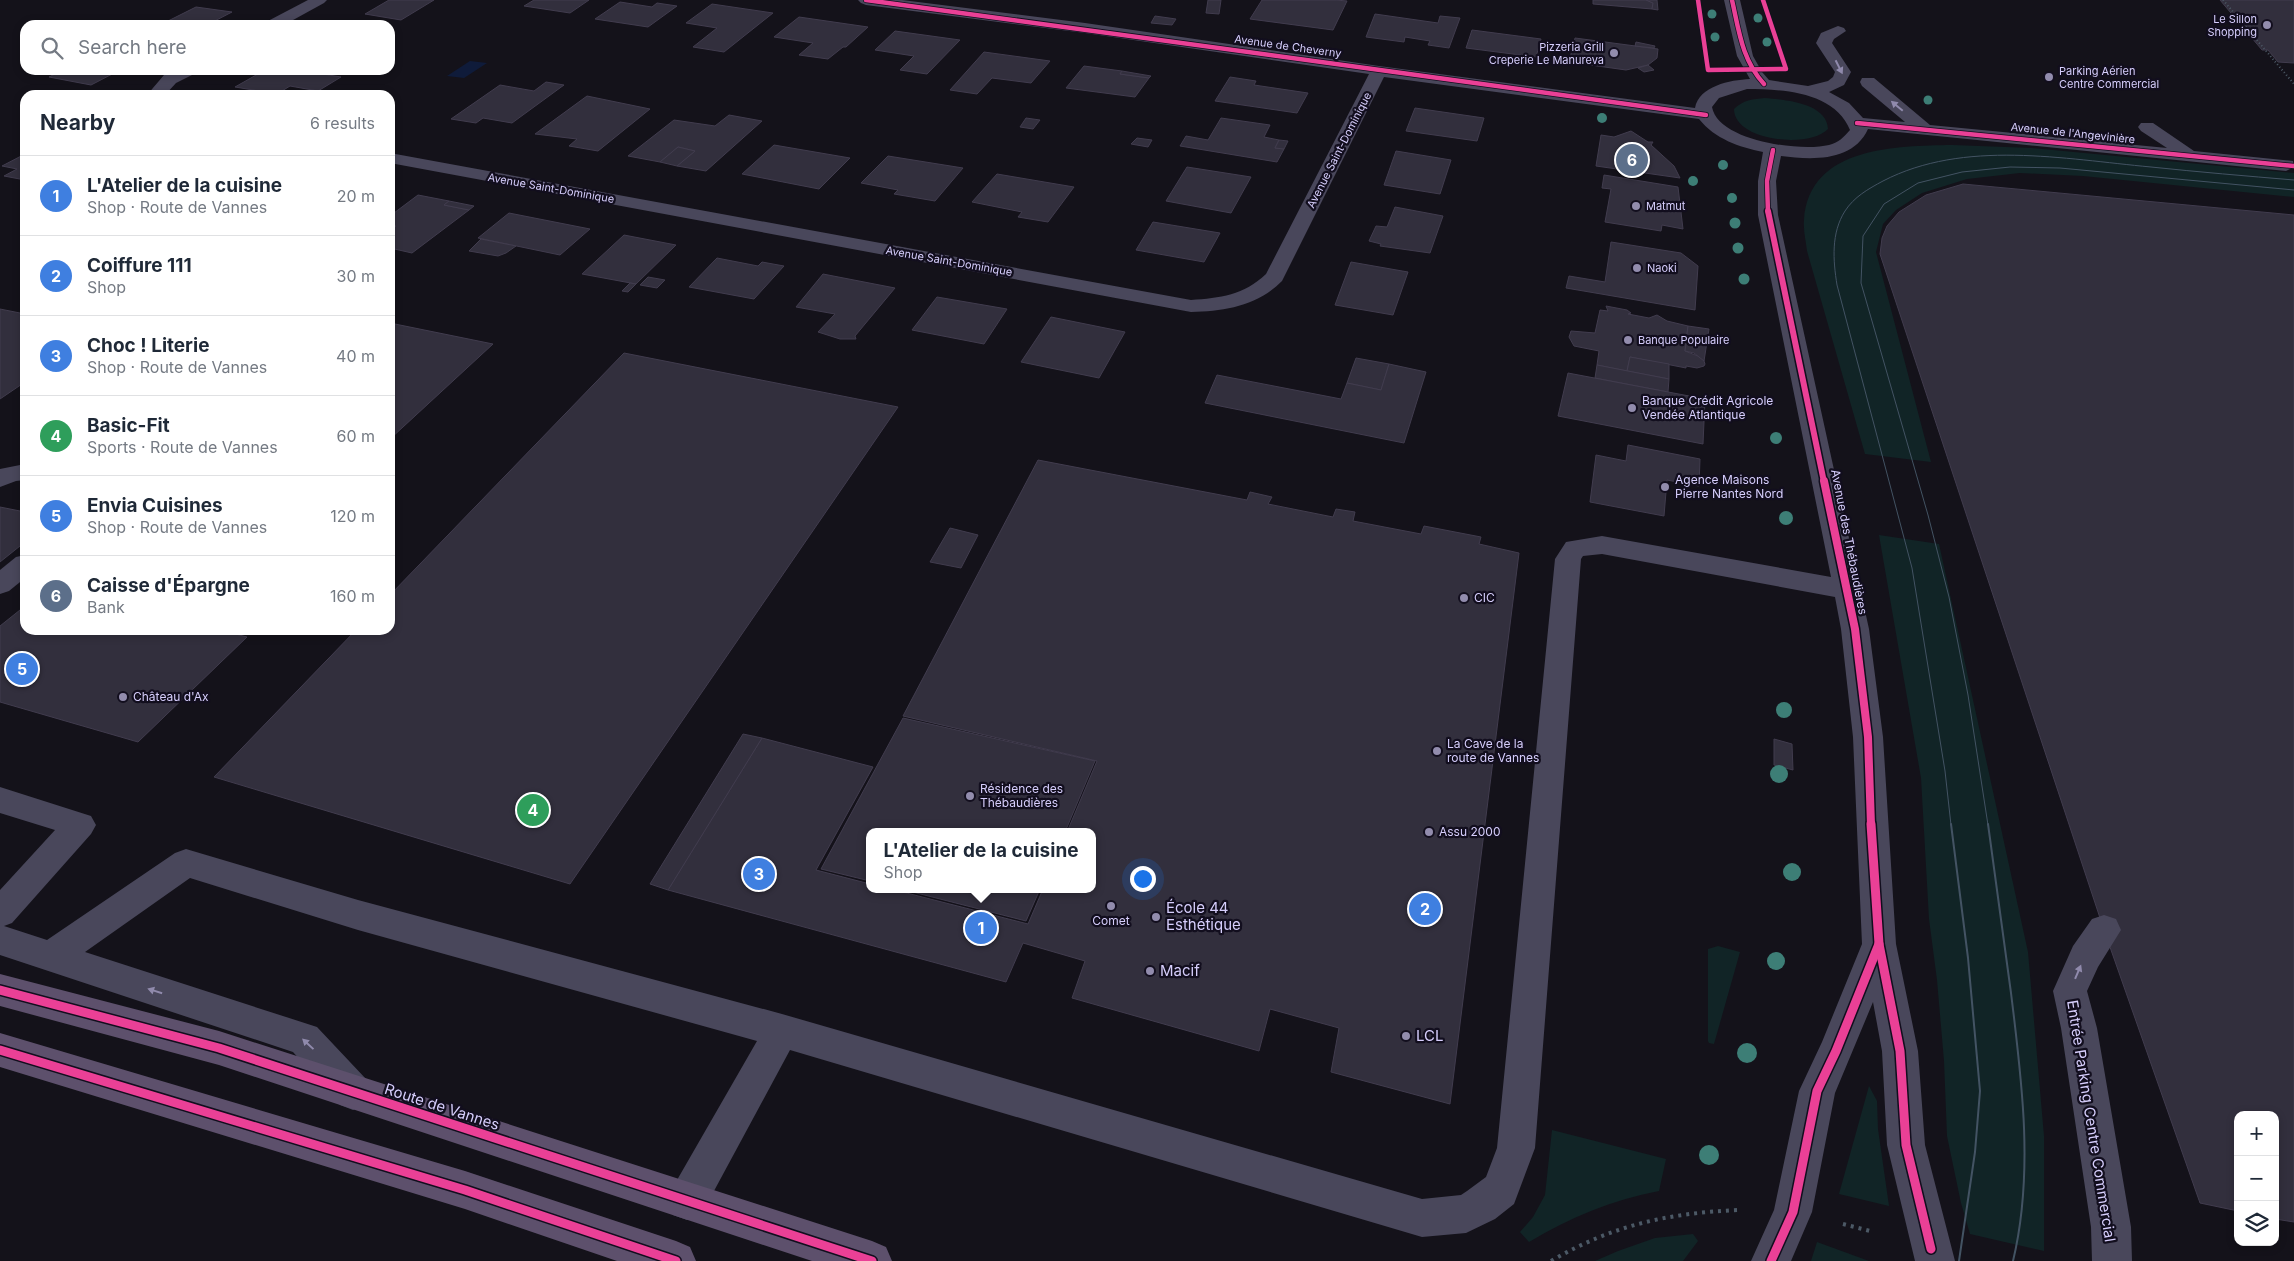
<!DOCTYPE html>
<html lang="en">
<head>
<meta charset="utf-8">
<style>
	:root { --surface:#fff; --page:#f2f2f3; --text:#1f2937; --muted:#747a83; --line:#e0e1e3; --accent:#928cad }
	body { margin:0; font-family:Inter,sans-serif; background:var(--page); color:var(--text) }
	.controls { position:absolute; right:15px; bottom:15px; display:grid; overflow:hidden; border-radius:10px; box-shadow:0 2px 8px #0003 }
	.controls button { width:45px; height:45px; display:grid; place-items:center; padding:0; border:0; border-bottom:1px solid var(--line); background:var(--surface); color:var(--text); font:25px sans-serif }
	.you { position:absolute; left:1142px; top:878px; width:18px; height:18px; margin:-12px; border:4px solid #fff; border-radius:50%; background:#1a73e8; box-shadow:0 0 0 8px #1a73e833 }
	.badge { display:grid; place-items:center; width:32px; height:32px; border-radius:50%; background:var(--accent); color:#fff; font-size:16px; font-weight:700 }
	.pin { position:absolute; translate:-50% -50%; border:2px solid #fff; box-shadow:0 1px 5px #0006 }
	.popup { position:absolute; left:866px; top:828px; width:230px; height:65px; box-sizing:border-box; display:grid; place-content:center; border-radius:10px; background:var(--surface); filter:drop-shadow(0 1px 4px #0005); font-size:16px; white-space:nowrap; color:var(--muted) }
	.popup b { font-size:19px; color:var(--text) }
	.popup::after { content:''; position:absolute; left:50%; top:100%; margin-left:-10px; border:10px solid transparent; border-top-color:var(--surface) }
	.list { margin:0; padding:0; list-style:none }
	h2 { display:flex; justify-content:space-between; align-items:center; height:65px; margin:0; padding:0 20px; font-size:21px }
	h2 small { font-size:16px; font-weight:400; color:var(--muted) }
	.list li { display:grid; grid-template-columns:32px 1fr auto; gap:15px; align-items:center; box-sizing:border-box; height:80px; padding:0 20px; border-top:1px solid var(--line) }
	.list b { display:block; font-size:19px; white-space:nowrap }
	.list p { margin:0; font-size:16px; white-space:nowrap; color:var(--muted) }
	.list em { font-size:16px; font-style:normal; color:var(--muted) }
	.icon { flex:none; width:28px; height:28px; fill:none; stroke:currentColor; stroke-width:2; stroke-linecap:round; stroke-linejoin:round }
	.map { position:relative; flex:none; width:2294px; height:1261px; overflow:hidden }
	.search { position:absolute; background:var(--surface); box-shadow:0 2px 8px #0003; left:20px; top:20px; width:375px; height:55px; display:flex; align-items:center; gap:12px; box-sizing:border-box; padding:0 18px; border-radius:15px; color:var(--muted); font-size:19px }
	.panel { position:absolute; background:var(--surface); box-shadow:0 2px 8px #0003; left:20px; top:90px; width:375px; height:545px; border-radius:15px }
	.map>svg:first-child { display:block }
</style>
</head>
<body>
<div class="map">
<svg width="2294" height="1261" viewBox="0 0 2294 1261">
	<rect width="100%" height="100%" fill="#14121a"/>
	<g fill="#112426">
		<path d="M1765,98C1785,100 1827,103 1828,129C1809,149 1734,141 1734,109C1743,100 1753,99 1765,98Z"/>
		<path d="M1952,145L2032,148L2294,173V197L2083,176L2020,173L1967,179L1922,193L1896,210L1883,224L1876,252L1931,462L1865,454L1807,251C1806,241 1803,230 1804,220C1809,146 1897,146 1952,145Z"/>
		<path d="M1879,535L1939,544L2028,952L2044,1136V1251L1970,1234L1961,1203L1947,1136L1944,1061L1937,980L1929,919L1921,778Z"/>
		<path d="M1718,946L1740,952L1714,1044L1709,1043L1708,1041V949Z"/>
		<path d="M1869,1086L1877,1101L1878,1129L1889,1206L1839,1194Z"/>
		<path d="M1552,1130L1666,1159L1659,1191C1612,1200 1571,1217 1529,1242L1520,1232L1533,1217L1545,1195Z"/>
		<path d="M1693,1234L1698,1241L1683,1261H1595L1618,1251L1655,1238Z"/>
		<path d="M1817,1242L1869,1261H1811Z"/>
	</g>
	<path fill="#0f1b3a" d="M470,61L487,63L464,78L447,76Z"/>
	<g fill="#322f3d" stroke="#413c4e">
		<path d="M389,0H434L401,20L365,14Z"/>
		<path d="M534,0H589L570,13L524,6Z"/>
		<path d="M1208,0H1221L1219,14L1206,13Z"/>
		<path d="M1262,0H1336L1347,1L1333,30L1250,19Z"/>
		<path d="M1593,0H1646L1653,3L1652,9L1593,4Z"/>
		<path d="M1646,0H1657L1658,10L1652,9L1653,3Z"/>
		<path d="M2220,0H2294V63L2278,62L2268,50H2262Z"/>
		<path d="M620,2L652,7L657,3L677,6L648,27L595,19Z"/>
		<path d="M712,4L773,13L724,52L693,47L717,28L686,23Z"/>
		<path d="M196,7L232,12L207,25H160Z"/>
		<path d="M1375,14L1438,23L1440,16L1460,18L1449,48L1428,45L1430,41L1405,37L1404,42L1366,37Z"/>
		<path d="M1155,16L1176,19L1172,25L1151,23Z"/>
		<path d="M799,17L868,27L846,47H843L828,59L799,55L813,43L774,37Z"/>
		<path d="M1472,30L1541,39L1536,57L1466,48Z"/>
		<path d="M895,31L960,40L927,74L900,70L914,56L875,50Z"/>
		<path d="M1575,38L1658,49L1657,58L1648,65L1626,70L1569,62Z"/>
		<path d="M1636,42L1655,46L1654,48L1635,46Z"/>
		<path d="M984,52L1050,61L1031,83L992,78L977,94L950,90Z"/>
		<path d="M1648,65L1654,70L1644,72L1638,68Z"/>
		<path d="M1084,66L1122,71L1120,74L1149,78L1135,97L1066,88Z"/>
		<path d="M63,70H120L91,85L49,77Z"/>
		<path d="M265,70H299L341,77L318,91L290,86L277,94L235,87Z"/>
		<path d="M1122,71L1151,76L1149,78L1120,74Z"/>
		<path d="M1230,77L1256,81L1254,85L1308,93L1297,113L1215,101Z"/>
		<path d="M546,82L564,85L512,123L483,118L476,123L451,119L500,85L534,91Z"/>
		<path d="M587,96L650,109L598,151L569,146L577,139L535,134Z"/>
		<path d="M1415,108L1484,118L1477,141L1406,131Z"/>
		<path d="M729,115L762,121L706,171L677,166L695,151L678,147L660,162L628,156L674,120L715,126Z"/>
		<path d="M1026,118L1040,120L1033,129L1020,127Z"/>
		<path d="M1221,118L1270,125L1264,137L1279,140L1275,148L1284,149L1277,162L1180,146L1186,136L1208,140Z"/>
		<path d="M1631,131L1648,142H1653L1651,145L1674,166L1680,178L1596,166L1601,135L1614,137Z"/>
		<path d="M1137,138L1152,140L1148,147L1131,144Z"/>
		<path d="M1279,140L1288,141L1284,149L1275,148Z"/>
		<path d="M774,145L850,158L819,189L742,174Z"/>
		<path d="M678,147L695,151L677,166L660,162Z"/>
		<path d="M1396,151L1451,160L1440,194L1384,185Z"/>
		<path d="M25,154V180L4,176L17,169L2,166Z"/>
		<path d="M888,156L963,168L935,201L894,194L898,190L861,183Z"/>
		<path d="M1187,167L1251,177L1231,213L1166,201Z"/>
		<path d="M997,174L1074,187L1048,222L1018,217L1022,212L972,202Z"/>
		<path d="M1604,175L1678,187L1683,229L1662,225L1661,231L1605,222L1611,189L1602,188Z"/>
		<path d="M1963,184L2294,215V1222L2275,1219V1115H2238V1211L2200,1203L2104,930L1880,254L1882,238L1887,226L1899,212L1926,195Z"/>
		<path d="M418,195L449,201L444,205L469,210L412,253L390,248V230L396,226L390,225V216Z"/>
		<path d="M449,201L474,206L469,210L444,205Z"/>
		<path d="M1395,207L1443,216L1430,253L1380,246L1381,244L1369,241L1376,226L1387,227Z"/>
		<path d="M509,213L590,229L560,255L478,238Z"/>
		<path d="M1153,222L1220,233L1204,262L1136,250Z"/>
		<path d="M624,235L676,245L636,284L582,274Z"/>
		<path d="M481,239L516,246L506,253L498,256L469,251Z"/>
		<path d="M1611,242L1681,253L1698,266L1695,310L1566,288L1569,276L1605,282Z"/>
		<path d="M717,258L758,266L762,262L784,266L754,299L689,287Z"/>
		<path d="M1351,262L1408,272L1393,315L1335,305Z"/>
		<path d="M823,274L895,288L855,336L856,339H840L818,332L835,314L796,307Z"/>
		<path d="M648,277L665,280L657,288L640,285Z"/>
		<path d="M630,283L636,284L628,292L622,291Z"/>
		<path d="M937,297L1007,309L984,344L912,330Z"/>
		<path d="M1606,306L1627,310L1631,313L1628,314L1649,318L1657,315L1667,321L1688,326L1685,351L1703,358L1705,364L1704,366L1697,368L1686,366V368L1630,357L1627,371L1597,365L1599,351L1574,346L1569,337L1571,331L1595,333L1600,310L1608,311Z"/>
		<path d="M0,309L25,314V382L0,399Z"/>
		<path d="M1051,317L1125,332L1099,378L1021,362Z"/>
		<path d="M390,323L493,344L390,439Z"/>
		<path d="M1688,326L1709,329L1704,361L1694,353L1685,351Z"/>
		<path d="M624,353L898,407L570,884L214,777L356,630H390V595Z"/>
		<path d="M1630,357L1669,364V379L1627,371Z"/>
		<path d="M1356,358L1389,364L1381,390L1347,383Z"/>
		<path d="M1389,364L1426,372L1404,443L1205,403L1217,375L1341,399L1347,383L1381,390Z"/>
		<path d="M1597,365L1669,379L1668,392L1595,378Z"/>
		<path d="M1568,373L1705,399L1703,444L1558,416Z"/>
		<path d="M1628,445L1700,459L1699,486L1667,480L1664,516L1590,502L1596,455L1626,461Z"/>
		<path d="M1038,460L1247,500L1250,492L1272,497L1268,504L1333,517L1336,509L1355,512L1353,521L1421,534L1424,526L1481,537L1479,544L1519,553L1450,1104L1331,1072L1339,1028L1270,1009L1259,1051L1072,998L1085,961L1023,943L1006,982L668,890L762,738L873,767L816,870L870,884V889H891L1028,924L1043,889H1092V832H1067L1097,761L903,716Z"/>
		<path d="M0,507L25,512V542L0,562Z"/>
		<path d="M950,528L978,535L961,568L930,562Z"/>
		<path d="M25,606V630H220L247,637L138,742L0,702V626Z"/>
		<path d="M903,718L1095,761L1065,832H870V881L821,869Z"/>
		<path d="M743,734L762,738L668,890L650,884Z"/>
		<path d="M1774,739L1792,744L1793,770L1774,765Z"/>
		<path d="M901,889H1040L1026,921Z"/>
	</g>
	<g fill="none" stroke-linecap="round" stroke-linejoin="round">
		<path stroke="#4c5966" stroke-width="2" stroke-dasharray="1 2.5" stroke-linecap="butt" d="M2223,0L2294,84"/>
		<g stroke="#4c5966" stroke-width="4" stroke-dasharray="3 5" stroke-linecap="butt">
			<path d="M1843,1224L1874,1232"/>
			<path d="M1551,1261C1613,1225 1668,1213 1739,1210"/>
		</g>
		<g fill="#49475b" fill-rule="evenodd">
			<path d="M308,0H327L324,3L284,25H264L266,22Z"/>
			<path d="M858,0H902L1085,23L1379,66L1695,108C1699,86 1730,80 1750,79L1737,56L1724,0H1740L1753,56L1762,72L1769,80L1808,86L1828,81L1833,77L1835,72L1816,43L1821,33L1838,26L1844,28L1846,31L1834,39L1832,43L1851,72L1844,85L1829,92L1849,103L1863,118L1905,122L1862,86L1860,82L1862,78H1874L1930,125L2167,148L2141,131L2138,127L2141,123H2153L2194,151L2293,161L2294,167L2286,171L1868,129C1853,162 1812,160 1781,156L1776,181L1778,215L1869,629L1883,737L1896,944L1918,1051L1925,1145L1955,1261H1915L1887,1145L1882,1051L1873,1002L1835,1093L1812,1212L1791,1261H1751L1774,1210L1799,1091L1822,1042L1862,944L1853,737L1841,629L1835,597L1602,554L1583,556L1581,559L1535,1148L1514,1204L1495,1219L1466,1233L1422,1237L790,1050L701,1215L687,1220L673,1215L668,1201L673,1187L757,1041L358,930L190,878L85,952L317,1027L366,1079L371,1092L366,1105L353,1110L340,1105L293,1052L0,955V890L55,830L0,813V787L91,816L96,825L91,834L12,923L4,926L47,940L175,853L186,849L358,900L782,1014L1422,1199L1461,1195L1467,1191L1486,1177L1497,1148L1555,559L1566,542L1602,536L1831,577L1758,215V181L1763,152C1739,147 1715,139 1699,119L1384,77L1282,281C1257,306 1225,311 1191,312L390,163V153L1191,300C1220,298 1244,295 1266,274L1369,74L1085,33L866,5L861,3ZM1747,89C1783,89 1835,92 1850,130C1844,137 1838,143 1829,145C1800,152 1718,141 1712,107L1719,98Z"/>
			<path d="M175,70H196L194,74L176,83L165,95H147L164,75Z"/>
			<path d="M25,464V480L16,481L0,487V469Z"/>
			<path d="M25,555V578L9,591L0,594V570L16,557Z"/>
			<path d="M2104,915L2116,919L2121,930L2098,967L2087,991L2097,1028L2131,1227L2132,1261H2092L2091,1227L2061,1028L2053,991L2073,946L2092,919Z"/>
		</g>
		<g fill="#5d506c" fill-rule="evenodd">
			<path d="M0,974L219,1031L872,1241L886,1247L892,1261H812L219,1065L0,1006Z"/>
			<path d="M0,1033L465,1171L676,1241L690,1247L696,1261H617L465,1209L0,1067Z"/>
		</g>
		<g stroke="#435363" stroke-width="1">
			<path d="M1951,825L1945,771L1912,568L1837,285C1833,260 1831,233 1845,211C1854,197 1868,189 1883,181C1964,139 2064,159 2151,167C2199,172 2246,176 2294,180"/>
			<path d="M1988,825L1968,695L1949,597L1928,515L1861,283L1863,236L1884,204L1918,183L1962,172L2010,167L2060,168L2294,190"/>
		</g>
		<g stroke="#435363" stroke-width="2">
			<path d="M1951,824L1968,958L1980,1091L1975,1152L1959,1261"/>
			<path d="M1988,824C1996,880 2003,937 2011,993C2022,1081 2034,1174 2013,1261"/>
		</g>
		<defs>
			<g id="cycleway-far3">
				<path d="M866,0C1146,36 1426,77 1706,115"/>
				<path d="M1698,0L1708,70L1786,69L1763,0"/>
				<path d="M1732,0C1739,31 1742,60 1764,84"/>
				<path d="M1857,123L2294,166"/>
				<path d="M1768,213L1767,181L1773,150"/>
			</g>
			<path id="cycleway-far2" d="M1768,211L1824,482"/>
			<path id="cycleway-far1" d="M1824,481L1855,629L1868,737L1871,825"/>
			<g id="cycleway">
				<path d="M1871,824L1879,944L1900,1051L1906,1145L1931,1249"/>
				<path d="M0,990L219,1048L872,1261"/>
				<path d="M0,1050L465,1190L676,1261"/>
				<path d="M1771,1261L1793,1212L1817,1091L1836,1051L1879,944"/>
			</g>
		</defs>
		<use href="#cycleway-far3" stroke="#120e1e" stroke-width="6"/>
		<use href="#cycleway-far2" stroke="#120e1e" stroke-width="9"/>
		<use href="#cycleway-far1" stroke="#120e1e" stroke-width="11"/>
		<use href="#cycleway" stroke="#120e1e" stroke-width="12"/>
		<use href="#cycleway-far3" stroke="#ea4096" stroke-width="4.5"/>
		<use href="#cycleway-far2" stroke="#ea4096" stroke-width="6"/>
		<use href="#cycleway-far1" stroke="#ea4096" stroke-width="8"/>
		<use href="#cycleway" stroke="#ea4096" stroke-width="9"/>
	</g>
	<g fill="#3d7e76">
		<circle cx="1712" cy="14" r="4.5"/>
		<circle cx="1758" cy="18" r="4.5"/>
		<circle cx="1715" cy="37" r="4.5"/>
		<circle cx="1767" cy="42" r="4.5"/>
		<circle cx="1928" cy="100" r="4.5"/>
		<circle cx="1602" cy="118" r="5"/>
		<circle cx="1723" cy="165" r="5"/>
		<circle cx="1693" cy="181" r="5"/>
		<circle cx="1732" cy="198" r="5"/>
		<circle cx="1735" cy="223" r="5.5"/>
		<circle cx="1738" cy="248" r="5.5"/>
		<circle cx="1744" cy="279" r="5.5"/>
		<circle cx="1776" cy="438" r="6"/>
		<circle cx="1786" cy="518" r="7"/>
		<circle cx="1784" cy="710" r="8"/>
		<circle cx="1779" cy="774" r="9"/>
		<circle cx="1792" cy="872" r="9"/>
		<circle cx="1776" cy="961" r="9"/>
		<circle cx="1747" cy="1053" r="10"/>
		<circle cx="1709" cy="1155" r="10"/>
	</g>
	<defs><path id="oneway-solid" d="M-6-.8H1V-3.2L6.5 0L1 3.2V.8H-6Z" transform="scale(1.25)"/></defs>
	<g fill="#908aac">
		<use href="#oneway-solid" transform="translate(1839 67) rotate(63)"/>
		<use href="#oneway-solid" transform="translate(1897 106) rotate(-140)"/>
		<use href="#oneway-solid" transform="translate(2078 972) rotate(-67)"/>
		<use href="#oneway-solid" transform="translate(155 991) rotate(-162)"/>
		<use href="#oneway-solid" transform="translate(308 1044) rotate(-137)"/>
	</g>
	<g fill="#928cad" stroke="#120e1e" stroke-width="2">
		<circle cx="2267" cy="25" r="5"/>
		<circle cx="1614" cy="53" r="5"/>
		<circle cx="2049" cy="77" r="5"/>
		<circle cx="1636" cy="206" r="5"/>
		<circle cx="1637" cy="268" r="5"/>
		<circle cx="1628" cy="340" r="5"/>
		<circle cx="1632" cy="408" r="5"/>
		<circle cx="1665" cy="487" r="5"/>
		<circle cx="1464" cy="598" r="5"/>
		<circle cx="123" cy="697" r="5"/>
		<circle cx="1437" cy="751" r="5"/>
		<circle cx="970" cy="796" r="5"/>
		<circle cx="1429" cy="832" r="5"/>
		<circle cx="1111" cy="906" r="5"/>
		<circle cx="1156" cy="917" r="5"/>
		<circle cx="1150" cy="971" r="5"/>
		<circle cx="1406" cy="1036" r="5"/>
	</g>
	<g text-anchor="middle" stroke-width="4.5" stroke-linejoin="round" paint-order="stroke">
		<g font-size="11" fill="#d6cefc" stroke="#120e1e" text-anchor="start">
			<text x="2257" y="23" text-anchor="end">Le Sillon<tspan x="2257" dy="13">Shopping</tspan></text>
			<text x="1604" y="51" text-anchor="end">Pizzeria Grill<tspan x="1604" dy="13">Creperie Le Manureva</tspan></text>
			<text x="2059" y="75">Parking Aérien<tspan x="2059" dy="13">Centre Commercial</tspan></text>
			<text x="1646" y="210">Matmut</text>
			<text x="1647" y="272">Naoki</text>
			<text x="1638" y="344">Banque Populaire</text>
		</g>
		<g font-size="11" fill="#d6cefc" stroke="#120e1e">
			<text transform="translate(1288 46) rotate(8)" y="4">Avenue de Cheverny</text>
			<text transform="translate(2073 133) rotate(6)" y="4">Avenue de l'Angevinière</text>
			<text transform="translate(1339 150) rotate(-63)" y="4">Avenue Saint-Dominique</text>
			<text transform="translate(551 188) rotate(10)" y="4">Avenue Saint-Dominique</text>
			<text transform="translate(949 261) rotate(10)" y="4">Avenue Saint-Dominique</text>
		</g>
		<g font-size="12" fill="#d6cefc" stroke="#120e1e" text-anchor="start">
			<text x="1642" y="405">Banque Crédit Agricole<tspan x="1642" dy="14">Vendée Atlantique</tspan></text>
			<text x="1675" y="484">Agence Maisons<tspan x="1675" dy="14">Pierre Nantes Nord</tspan></text>
			<text x="1474" y="602">CIC</text>
			<text x="133" y="701">Château d'Ax</text>
			<text x="1447" y="748">La Cave de la<tspan x="1447" dy="14">route de Vannes</tspan></text>
			<text x="980" y="793">Résidence des<tspan x="980" dy="14">Thébaudières</tspan></text>
			<text x="1439" y="836">Assu 2000</text>
			<text x="1111" y="925" text-anchor="middle">Comet</text>
		</g>
		<g font-size="12" fill="#d6cefc" stroke="#120e1e">
			<text transform="translate(1849 542) rotate(79)" y="4">Avenue des Thébaudières</text>
		</g>
		<g font-size="15" fill="#d6cefc" stroke="#120e1e" text-anchor="start">
			<text x="1166" y="913">École 44<tspan x="1166" dy="17">Esthétique</tspan></text>
			<text x="1160" y="976">Macif</text>
			<text x="1416" y="1041">LCL</text>
		</g>
		<g font-size="15" fill="#d6cefc" stroke="#120e1e">
			<text transform="translate(442 1107) rotate(18)" y="5">Route de Vannes</text>
			<text transform="translate(2091 1121) rotate(81)" y="5">Entrée Parking Centre Commercial</text>
		</g>
	</g>
</svg>
<div class="controls">
<button>+</button>
<button>−</button>
<button><svg class="icon" aria-label="layers" viewBox="0 0 24 24"><path d="M12 4l9 5-9 5-9-5zM3 14l9 5 9-5"/></svg></button>
</div>
<div class="you"></div>
<div class="pin badge" style="left:981px;top:928px;background:#3f7fe0">1</div>
<div class="popup"><b>L'Atelier de la cuisine</b>Shop</div>
<div class="pin badge" style="left:1425px;top:909px;background:#3f7fe0">2</div>
<div class="pin badge" style="left:759px;top:874px;background:#3f7fe0">3</div>
<div class="pin badge" style="left:533px;top:810px;background:#2e9e5b">4</div>
<div class="pin badge" style="left:22px;top:669px;background:#3f7fe0">5</div>
<div class="pin badge" style="left:1632px;top:160px;background:#5c6f8a">6</div>
<div class="search"><svg class="icon" aria-label="search" viewBox="0 0 24 24"><circle cx="10" cy="10" r="6"/><path d="M15 15l6 6"/></svg>Search here</div>
<section class="panel">
<h2>Nearby<small>6 results</small></h2>
<ul class="list">
<li><span class="badge" style="background:#3f7fe0">1</span><div><b>L'Atelier de la cuisine</b><p>Shop · Route de Vannes</p></div><em>20 m</em></li>
<li><span class="badge" style="background:#3f7fe0">2</span><div><b>Coiffure 111</b><p>Shop</p></div><em>30 m</em></li>
<li><span class="badge" style="background:#3f7fe0">3</span><div><b>Choc ! Literie</b><p>Shop · Route de Vannes</p></div><em>40 m</em></li>
<li><span class="badge" style="background:#2e9e5b">4</span><div><b>Basic-Fit</b><p>Sports · Route de Vannes</p></div><em>60 m</em></li>
<li><span class="badge" style="background:#3f7fe0">5</span><div><b>Envia Cuisines</b><p>Shop · Route de Vannes</p></div><em>120 m</em></li>
<li><span class="badge" style="background:#5c6f8a">6</span><div><b>Caisse d'Épargne</b><p>Bank</p></div><em>160 m</em></li>
</ul>
</section>
</div>
</body>
</html>
